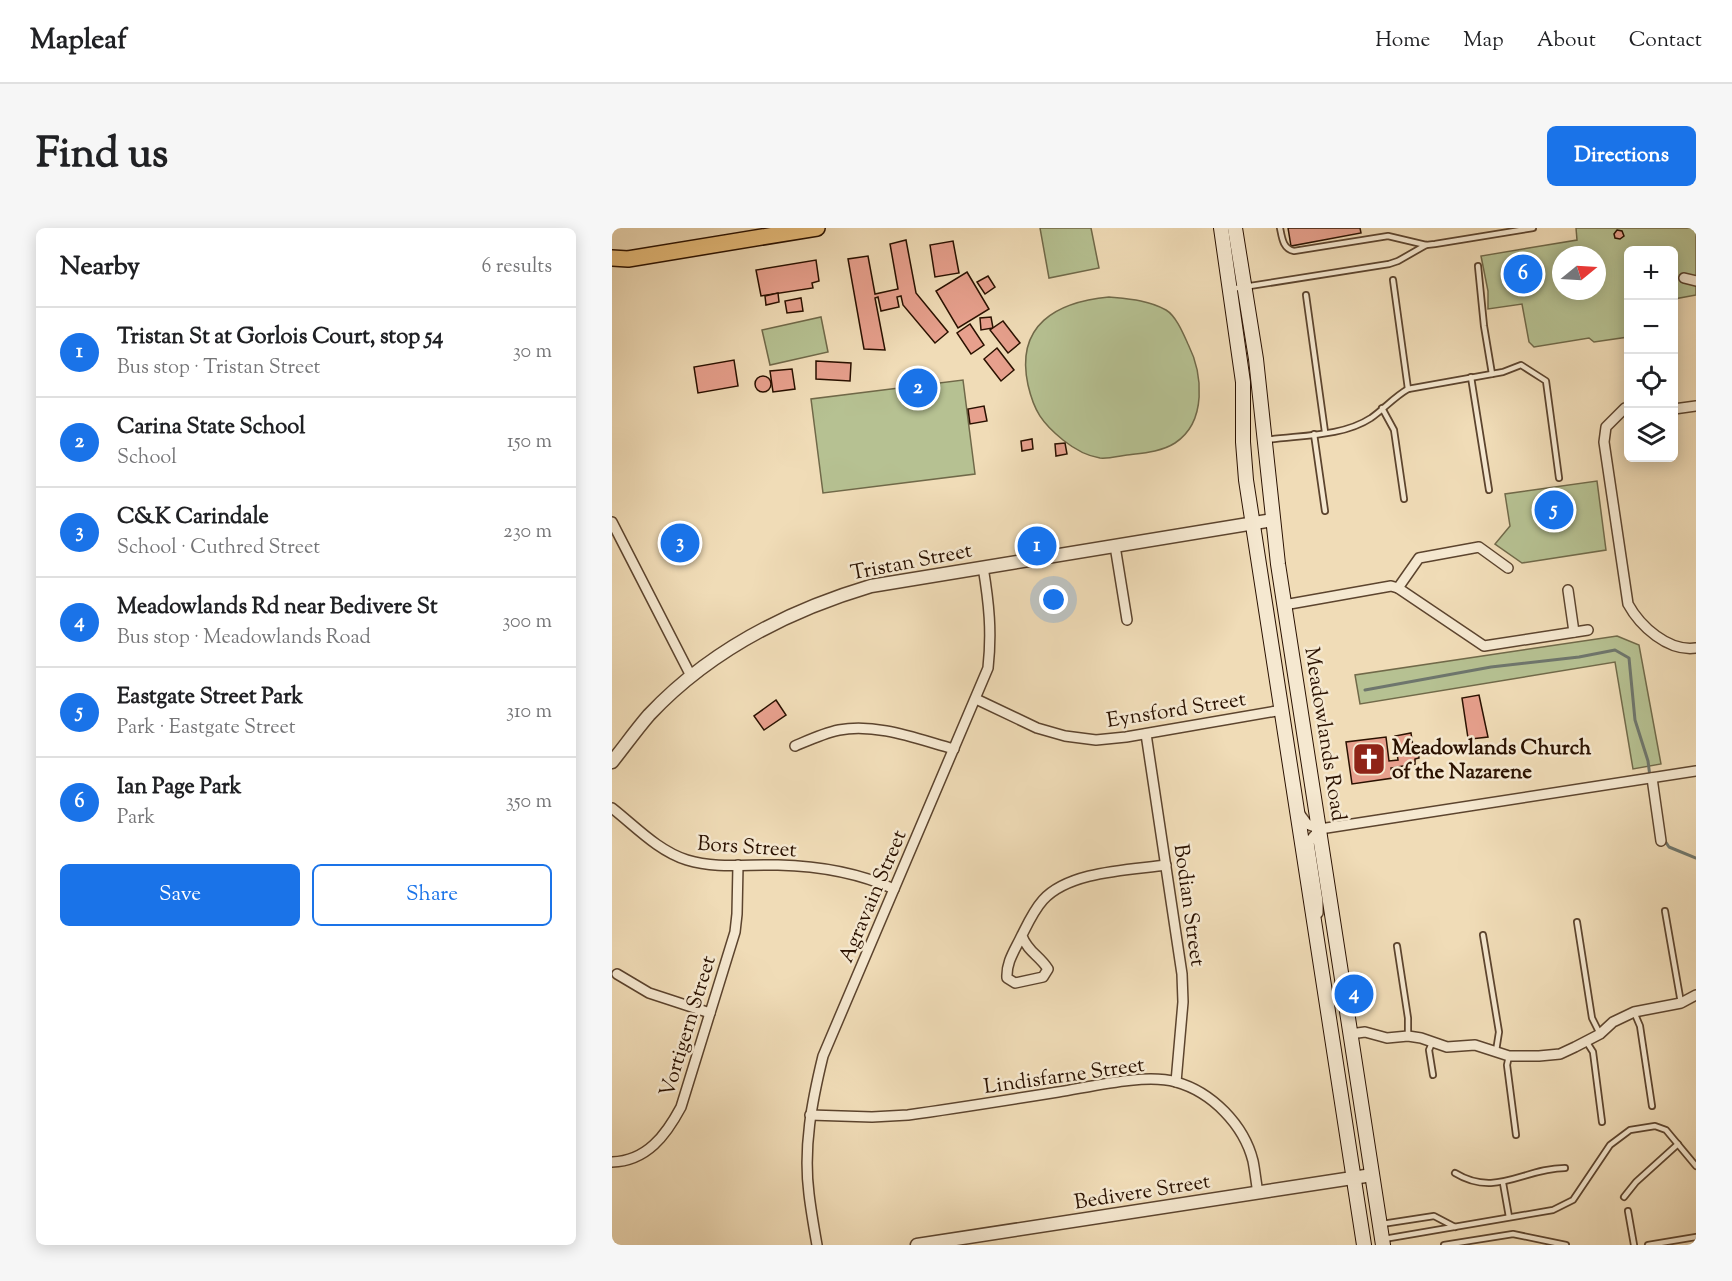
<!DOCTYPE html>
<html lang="en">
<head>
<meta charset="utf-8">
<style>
	:root { --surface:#fff; --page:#f6f6f6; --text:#202124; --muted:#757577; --line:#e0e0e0; --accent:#1a73e8 }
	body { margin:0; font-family:"Sorts Mill Goudy",serif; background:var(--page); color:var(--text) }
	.controls { position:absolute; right:18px; top:18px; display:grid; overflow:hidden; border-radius:9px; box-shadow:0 3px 15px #0003 }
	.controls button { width:54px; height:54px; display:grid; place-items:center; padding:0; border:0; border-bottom:2px solid var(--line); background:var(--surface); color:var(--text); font:30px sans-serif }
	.compass { position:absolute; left:940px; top:18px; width:54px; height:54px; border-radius:50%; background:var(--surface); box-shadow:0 3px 15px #0003; rotate:72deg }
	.you { position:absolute; left:442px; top:372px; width:21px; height:21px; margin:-15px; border:4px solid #fff; border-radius:50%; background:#1a73e8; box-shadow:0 0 0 9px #1a73e833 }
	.badge { display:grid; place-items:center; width:39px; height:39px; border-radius:50%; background:var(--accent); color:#fff; font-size:20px; font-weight:700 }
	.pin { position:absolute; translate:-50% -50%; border:3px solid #fff; box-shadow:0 2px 6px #0006 }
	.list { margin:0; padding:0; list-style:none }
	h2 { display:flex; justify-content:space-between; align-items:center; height:78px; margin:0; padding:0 24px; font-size:26px }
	h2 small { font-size:20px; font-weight:400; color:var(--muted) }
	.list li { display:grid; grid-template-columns:39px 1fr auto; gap:18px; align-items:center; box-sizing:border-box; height:90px; padding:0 24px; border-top:2px solid var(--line) }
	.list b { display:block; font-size:22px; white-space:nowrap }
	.list p { margin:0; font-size:20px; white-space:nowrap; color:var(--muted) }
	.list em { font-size:20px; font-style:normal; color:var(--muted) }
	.actions { display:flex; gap:12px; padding:18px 24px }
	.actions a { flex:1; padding:14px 0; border:2px solid var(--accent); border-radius:9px; text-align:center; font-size:21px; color:var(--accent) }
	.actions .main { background:var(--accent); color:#fff }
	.icon { flex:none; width:33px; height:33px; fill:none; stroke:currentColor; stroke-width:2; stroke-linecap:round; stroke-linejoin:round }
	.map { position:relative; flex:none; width:1084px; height:1017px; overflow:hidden; border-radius:9px }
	header { display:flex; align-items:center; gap:36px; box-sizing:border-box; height:84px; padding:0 30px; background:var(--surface); border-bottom:2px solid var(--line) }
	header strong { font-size:28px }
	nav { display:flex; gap:33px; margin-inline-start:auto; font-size:21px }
	.intro { display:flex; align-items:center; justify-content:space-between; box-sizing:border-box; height:144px; padding:0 36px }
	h1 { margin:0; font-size:42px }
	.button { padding:15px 27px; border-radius:9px; background:var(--accent); color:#fff; font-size:21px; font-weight:700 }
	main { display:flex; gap:36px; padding:0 36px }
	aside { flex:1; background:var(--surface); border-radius:9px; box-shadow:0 3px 15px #0003 }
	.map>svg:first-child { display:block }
</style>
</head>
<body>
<header>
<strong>Mapleaf</strong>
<nav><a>Home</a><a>Map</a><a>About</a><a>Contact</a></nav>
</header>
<div class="intro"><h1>Find us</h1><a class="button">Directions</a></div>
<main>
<aside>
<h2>Nearby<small>6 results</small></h2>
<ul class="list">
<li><span class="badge">1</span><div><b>Tristan St at Gorlois Court, stop 54</b><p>Bus stop · Tristan Street</p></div><em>30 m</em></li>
<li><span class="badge">2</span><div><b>Carina State School</b><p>School</p></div><em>150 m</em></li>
<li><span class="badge">3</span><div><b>C&amp;K Carindale</b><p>School · Cuthred Street</p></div><em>230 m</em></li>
<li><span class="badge">4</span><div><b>Meadowlands Rd near Bedivere St</b><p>Bus stop · Meadowlands Road</p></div><em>300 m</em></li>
<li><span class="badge">5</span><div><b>Eastgate Street Park</b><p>Park · Eastgate Street</p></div><em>310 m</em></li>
<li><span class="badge">6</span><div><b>Ian Page Park</b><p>Park</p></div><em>350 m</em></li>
</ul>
<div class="actions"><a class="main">Save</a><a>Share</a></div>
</aside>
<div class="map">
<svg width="1084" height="1017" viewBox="0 0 1084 1017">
	<rect width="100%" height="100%" fill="#f0dcb7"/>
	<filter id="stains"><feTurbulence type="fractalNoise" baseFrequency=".00333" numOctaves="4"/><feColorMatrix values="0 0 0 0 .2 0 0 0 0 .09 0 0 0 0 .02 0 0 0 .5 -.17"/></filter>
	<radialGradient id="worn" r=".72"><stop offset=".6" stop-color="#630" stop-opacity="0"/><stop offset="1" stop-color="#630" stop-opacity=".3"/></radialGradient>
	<g fill="#b6c192" stroke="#706949" stroke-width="1.5" fill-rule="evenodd">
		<path d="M428,0H479L487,40L437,50Z"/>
		<path d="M964,0H1084V67L1062,71V22H1017L1016,109L982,114L977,110L922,119L917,114L910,76L876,81V63L869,28L965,12ZM949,27H985V63H949Z"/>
		<path d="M497,69C517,71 536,72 554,82C564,88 571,105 576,116C591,146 595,194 563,215C549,224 531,225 515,227C507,228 496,231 488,230C475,228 461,220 451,212C430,195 422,183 416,157C403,97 444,74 497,69Z"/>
		<path d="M209,89L216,124L158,137L150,102Z"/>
		<path d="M351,152L363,246L211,265L199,171Z"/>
		<path d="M985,253L994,322L910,335L883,316L898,298L893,266Z"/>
		<path d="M1005,408L1027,417L1049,536L1021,541L1003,434L748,476L743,447Z"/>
	</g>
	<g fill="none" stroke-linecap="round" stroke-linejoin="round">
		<g stroke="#6e766d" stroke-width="3">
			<path d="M753,462L879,439L967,429L1003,422L1017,430L1023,492L1036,533L1038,549"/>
			<path d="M1053,613L1057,619L1084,630"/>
		</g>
	</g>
	<g fill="#e7a08d" stroke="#2a1100" stroke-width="1.5">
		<path d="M676,0H748L749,5L679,18Z"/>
		<path d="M1005,2L1010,3L1012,8L1008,11L1003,10L1002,6Z"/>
		<path d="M294,12L304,65L336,104L323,115L291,77L289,68L285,69L287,79L269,83L266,69L263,70L273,122L252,121L236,31L256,28L263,66L286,61L278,16Z"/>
		<path d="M341,13L347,45L323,49L318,17Z"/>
		<path d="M204,32L207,53L200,55L201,60L149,68L144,42Z"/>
		<path d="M355,44L377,81L346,100L324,63Z"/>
		<path d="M376,48L383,59L373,66L365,54Z"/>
		<path d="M166,65L167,74L154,77L153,68Z"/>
		<path d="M189,70L191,83L175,85L173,73Z"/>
		<path d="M379,89L381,100L369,102L368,90Z"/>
		<path d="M391,93L408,115L396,125L378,102Z"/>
		<path d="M358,96L372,117L359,126L345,105Z"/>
		<path d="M385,120L402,142L389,153L372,131Z"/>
		<path d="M122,132L126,158L86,165L82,139Z"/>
		<path d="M204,133L239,135L238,153L204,151Z"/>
		<path d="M180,141L183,161L161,164L158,143Z"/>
		<circle cx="151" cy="156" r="8"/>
		<path d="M372,178L375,193L358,196L356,181Z"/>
		<path d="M420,211L421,221L410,223L409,213Z"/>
		<path d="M453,215L455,226L444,228L443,216Z"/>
		<path d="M867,467L876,509L859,511V510H856L850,470Z"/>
		<path d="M164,472L174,487L152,502L142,488Z"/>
		<path d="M799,505L801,518H805L807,530L803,531V536L779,540L781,550L740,556L734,514L774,509L777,533L786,532L783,508Z"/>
	</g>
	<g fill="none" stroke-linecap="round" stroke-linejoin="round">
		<defs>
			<g id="service">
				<path d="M668,0C670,10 671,21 682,23L776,8L814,17L823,16L921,0"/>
				<path d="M866,38L872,98L880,146"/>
				<path d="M781,52L796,161"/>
				<path d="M619,61L777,36L786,33L814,17"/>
				<path d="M694,67L713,204"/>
				<path d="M859,149L877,262"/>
				<path d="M770,180L782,202L792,271"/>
				<path d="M702,206L713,283"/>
				<path d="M654,212C688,207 730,209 759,190C772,181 782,169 796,161L891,144L909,137L934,153L947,250"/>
				<path d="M1053,683L1069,775"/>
				<path d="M965,694L980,790L988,806"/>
				<path d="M871,707L887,804L884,823"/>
				<path d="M785,718L796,790V808"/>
				<path d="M1022,784L1028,798L1040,878"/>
				<path d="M974,813L981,824L990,894"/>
				<path d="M820,815L817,822L821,847"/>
				<path d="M897,828L895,837L904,907"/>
				<path d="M843,945C884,970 912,940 953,940"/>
				<path d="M891,955L897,989"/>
				<path d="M1012,969L1024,954L1066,916"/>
				<path d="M1016,983L1022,1017"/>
				<path d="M770,996L822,988L843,999"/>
				<path d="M772,1011L941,982L961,972L998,917L1018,902L1043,898L1054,902L1084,938"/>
				<path d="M832,1017L901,1006L954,1017"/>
				<path d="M1036,1017L1084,1009"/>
			</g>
			<g id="minor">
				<path d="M1072,50L1084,53"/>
				<path d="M1017,180H1013L994,199L992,214L1016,376C1028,398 1056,424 1084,420"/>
				<path d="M1062,181L1084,178"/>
				<path d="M0,294L79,448"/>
				<path d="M503,318L515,392"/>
				<path d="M786,360L807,330L867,319L896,340"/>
				<path d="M956,362L962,404"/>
				<path d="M672,377L779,358L786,360L872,418L976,402"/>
				<path d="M364,471L425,500L453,508L484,512L514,509L670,482"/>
				<path d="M534,506L570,746L571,774L564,854"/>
				<path d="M183,518C197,512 212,505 227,502C265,495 305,511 342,521"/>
				<path d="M1040,550L1049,613"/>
				<path d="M0,580C23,598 46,623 75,632C104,641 136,636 166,637C205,638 247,645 282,661"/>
				<path d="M687,585L695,596L708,601L1084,543"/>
				<path d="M706,685V673L697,614L708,601"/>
				<path d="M410,708C416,724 427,727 436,741L431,749L403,755L395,750C394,734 403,722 410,707C416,695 422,682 431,672C457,643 518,642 554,637"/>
				<path d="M5,746L37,765L98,785"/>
				<path d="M738,806L753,804L775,810L796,808L809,810L835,819L863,817L897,828H927L948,826L963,819L988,806L1001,794L1022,784L1069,775L1084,767"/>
				<path d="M198,887L260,889L296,887C346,880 396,872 446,864C478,859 533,845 564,854C600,864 632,897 641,933C643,943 644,954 646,965"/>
				<path d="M0,934C35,933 54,907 69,879L123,704L125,686L126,637"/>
				<path d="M205,1017C202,1000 199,983 197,966C191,919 200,873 211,828L376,440C380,404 377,375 371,339"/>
			</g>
			<g id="tertiary">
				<path d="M0,534C12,519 24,502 37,487C98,422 175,383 259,358L661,292"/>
				<path d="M305,1017L760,947"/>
			</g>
			<g id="secondary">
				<path d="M609,0L631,154V214L634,252L752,1017"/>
				<path d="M623,0L644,131L666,336L771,1017"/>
			</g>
			<path id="primary" d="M0,30L16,31L205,0"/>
		</defs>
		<use href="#service" stroke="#5c442e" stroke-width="8"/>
		<use href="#minor" stroke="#5c442e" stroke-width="12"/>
		<use href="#tertiary" stroke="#5c442e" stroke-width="15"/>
		<use href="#secondary" stroke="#2a1100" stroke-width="16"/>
		<use href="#primary" stroke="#2a1100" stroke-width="18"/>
		<use href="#service" stroke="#f5e8d0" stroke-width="4.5"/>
		<use href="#minor" stroke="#f5e8d0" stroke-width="9"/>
		<use href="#tertiary" stroke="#f5e8d0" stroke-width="12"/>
		<use href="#secondary" stroke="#f5e8d0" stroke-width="14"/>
		<use href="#primary" stroke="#e8be7c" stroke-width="15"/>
	</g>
	<defs>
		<symbol id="church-square" viewBox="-11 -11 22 22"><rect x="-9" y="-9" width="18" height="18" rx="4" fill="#8f2418" stroke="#f5e8d0"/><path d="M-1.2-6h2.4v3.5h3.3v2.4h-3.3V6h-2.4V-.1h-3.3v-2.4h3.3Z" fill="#fff"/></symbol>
	</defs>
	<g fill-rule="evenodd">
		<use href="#church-square" x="738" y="512" width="38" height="38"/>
	</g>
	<g text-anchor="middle" stroke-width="5" stroke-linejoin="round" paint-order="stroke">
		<g font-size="21" fill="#2a1100" stroke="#f5e8d0">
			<text transform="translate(299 333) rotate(-11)" y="7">Tristan Street</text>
			<text transform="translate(564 481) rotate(-9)" y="7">Eynsford Street</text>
			<text transform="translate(714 506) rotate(81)" y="7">Meadowlands Road</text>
			<text transform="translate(135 618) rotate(4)" y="7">Bors Street</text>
			<text transform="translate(260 668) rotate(-67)" y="7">Agravain Street</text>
			<text transform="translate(578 677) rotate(82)" y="7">Bodian Street</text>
			<text transform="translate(75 798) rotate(-73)" y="7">Vortigern Street</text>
			<text transform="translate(452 847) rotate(-8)" y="7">Lindisfarne Street</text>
			<text transform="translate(530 963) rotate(-9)" y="7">Bedivere Street</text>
		</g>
		<g font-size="21" font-weight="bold" fill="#2a1100" stroke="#f5e8d0" text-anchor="start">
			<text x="780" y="526">Meadowlands Church<tspan x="780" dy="24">of the Nazarene</tspan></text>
		</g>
	</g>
	<rect width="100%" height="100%" filter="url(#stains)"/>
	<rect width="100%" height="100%" fill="url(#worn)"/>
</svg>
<div class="controls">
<button>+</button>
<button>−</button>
<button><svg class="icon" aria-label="locate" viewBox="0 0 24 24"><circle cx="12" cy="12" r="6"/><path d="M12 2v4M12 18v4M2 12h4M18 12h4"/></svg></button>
<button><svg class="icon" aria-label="layers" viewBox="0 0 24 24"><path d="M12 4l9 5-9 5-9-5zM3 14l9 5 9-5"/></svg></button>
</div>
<svg class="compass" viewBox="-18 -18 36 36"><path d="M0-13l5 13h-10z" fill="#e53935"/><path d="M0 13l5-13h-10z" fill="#757577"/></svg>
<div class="you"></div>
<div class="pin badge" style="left:425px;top:318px">1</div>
<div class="pin badge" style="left:306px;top:160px">2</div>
<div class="pin badge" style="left:68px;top:315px">3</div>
<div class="pin badge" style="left:742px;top:766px">4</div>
<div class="pin badge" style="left:942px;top:282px">5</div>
<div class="pin badge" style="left:911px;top:46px">6</div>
</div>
</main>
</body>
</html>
